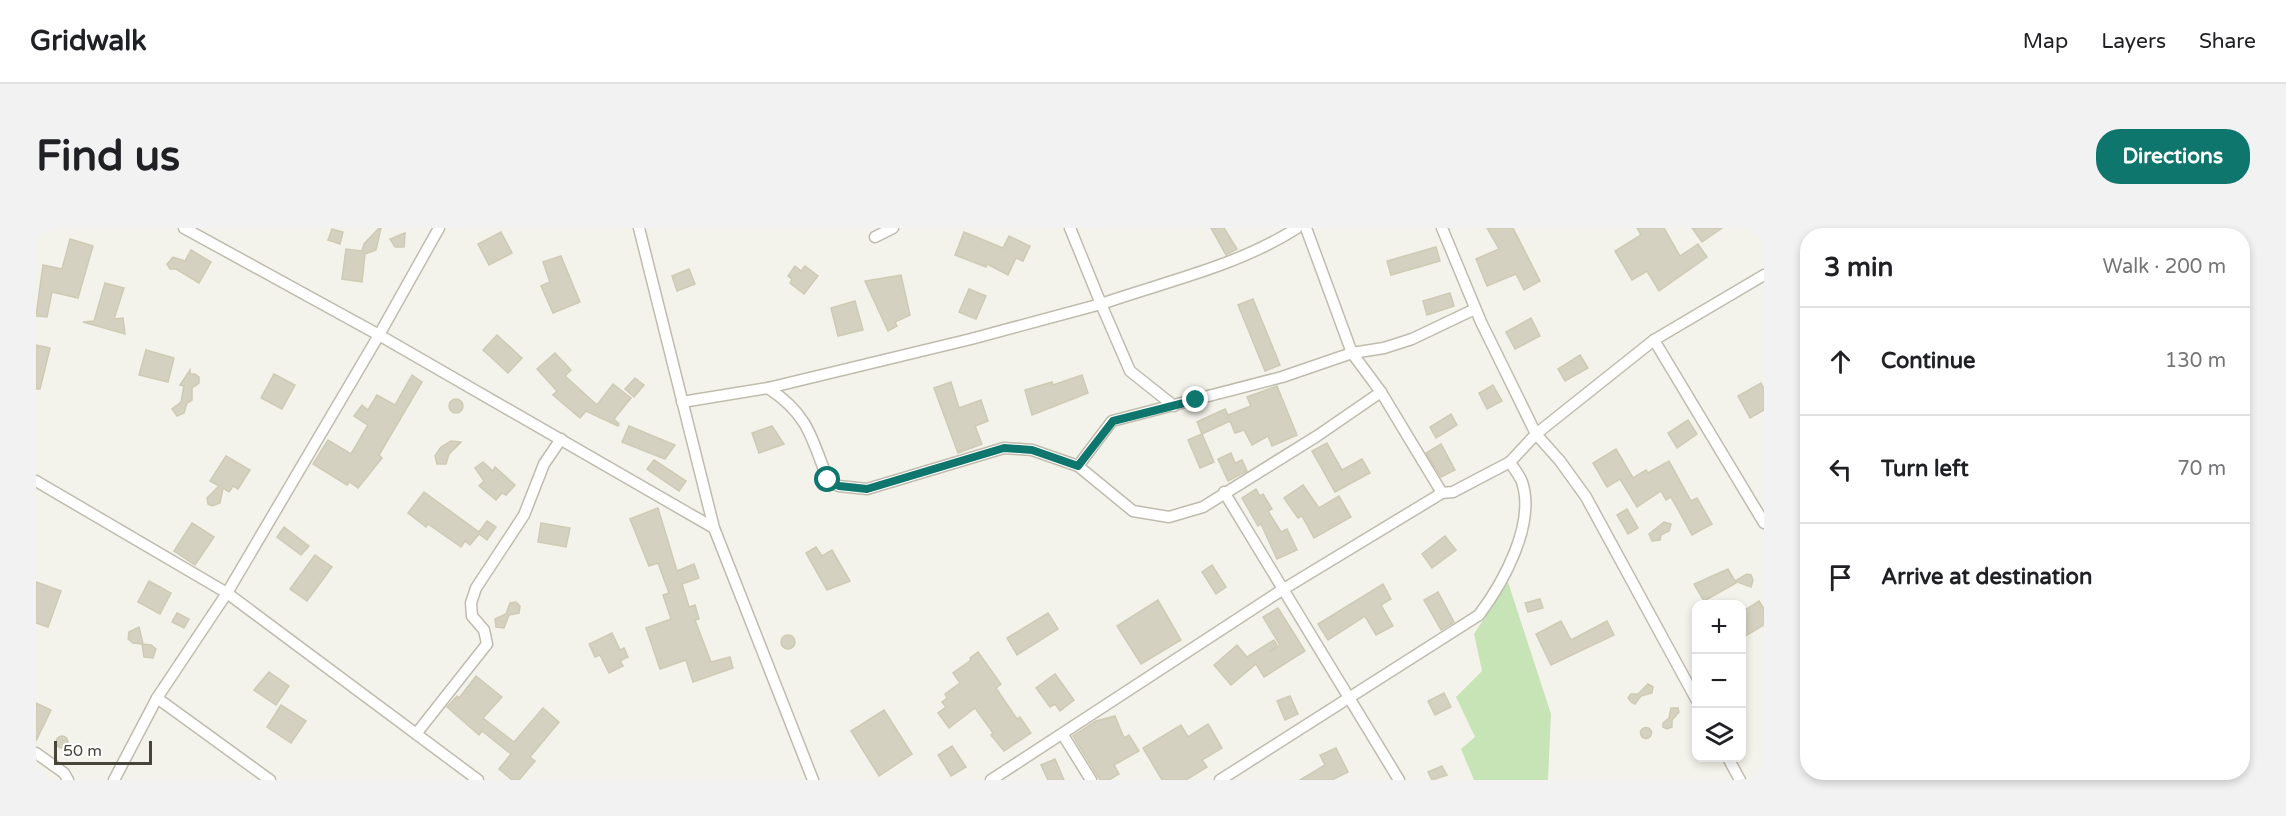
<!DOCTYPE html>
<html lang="en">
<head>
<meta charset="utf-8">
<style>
	:root { --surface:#fff; --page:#f2f2f2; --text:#202124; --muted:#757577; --line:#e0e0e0; --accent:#0f766e }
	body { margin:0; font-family:"Varela Round",sans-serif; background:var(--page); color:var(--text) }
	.controls { position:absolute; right:18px; bottom:18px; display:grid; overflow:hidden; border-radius:12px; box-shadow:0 3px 9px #0003 }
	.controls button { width:54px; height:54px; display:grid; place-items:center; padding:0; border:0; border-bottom:2px solid var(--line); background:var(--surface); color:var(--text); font:30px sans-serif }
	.scale { position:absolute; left:18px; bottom:15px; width:98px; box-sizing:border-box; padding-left:6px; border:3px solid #474539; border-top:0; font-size:16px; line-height:21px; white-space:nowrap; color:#474539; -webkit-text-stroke:4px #fff; paint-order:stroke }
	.stop { position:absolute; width:18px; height:18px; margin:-14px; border:4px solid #0f766e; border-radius:50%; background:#fff }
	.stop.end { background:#0f766e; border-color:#fff; box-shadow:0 2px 6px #0008 }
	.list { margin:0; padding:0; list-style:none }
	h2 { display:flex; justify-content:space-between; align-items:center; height:78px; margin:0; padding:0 24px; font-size:26px }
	h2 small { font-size:20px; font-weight:400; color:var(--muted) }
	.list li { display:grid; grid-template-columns:39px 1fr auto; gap:18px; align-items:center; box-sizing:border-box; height:108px; padding:0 24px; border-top:2px solid var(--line) }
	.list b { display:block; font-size:22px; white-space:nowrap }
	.list em { font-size:20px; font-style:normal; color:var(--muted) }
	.icon { flex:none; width:33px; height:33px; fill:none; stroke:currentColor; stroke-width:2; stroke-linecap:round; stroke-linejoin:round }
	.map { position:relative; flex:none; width:1728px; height:552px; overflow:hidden; border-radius:24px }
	header { display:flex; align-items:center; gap:36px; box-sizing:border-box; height:84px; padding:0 30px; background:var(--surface); border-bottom:2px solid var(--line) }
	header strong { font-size:28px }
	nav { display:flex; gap:33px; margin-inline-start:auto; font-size:21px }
	.intro { display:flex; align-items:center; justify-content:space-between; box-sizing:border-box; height:144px; padding:0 36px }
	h1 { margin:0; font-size:42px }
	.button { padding:15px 27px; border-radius:24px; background:var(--accent); color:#fff; font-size:21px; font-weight:700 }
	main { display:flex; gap:36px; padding:0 36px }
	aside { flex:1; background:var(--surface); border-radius:24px; box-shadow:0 3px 9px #0003 }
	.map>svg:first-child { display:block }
</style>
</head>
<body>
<header>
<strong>Gridwalk</strong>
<nav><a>Map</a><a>Layers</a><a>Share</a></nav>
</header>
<div class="intro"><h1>Find us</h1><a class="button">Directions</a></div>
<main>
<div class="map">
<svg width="1728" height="552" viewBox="0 0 1728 552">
	<rect width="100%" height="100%" fill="#f4f3eb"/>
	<path fill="#c7e4b7" d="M1472,354L1515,486L1512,552H1438L1425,521L1439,509L1420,469L1446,443L1438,406Z"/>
	<g fill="#d5d1c1" stroke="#cfcab4" stroke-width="1.5">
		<path d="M343,0H345L340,22L329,26L326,54L306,51L310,21L326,23L328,16Z"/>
		<path d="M1175,0H1188L1201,21L1190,27Z"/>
		<path d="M1451,0H1477L1504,53L1488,62L1480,46L1451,58L1440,31L1463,21Z"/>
		<path d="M1601,0H1628L1644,28L1662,16L1671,29L1623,63L1611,43L1596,52L1579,23L1605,7Z"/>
		<path d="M1656,0H1686L1666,14Z"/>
		<path d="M296,1L307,4L304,16L292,12Z"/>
		<path d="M465,4L476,25L453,37L442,16Z"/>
		<path d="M928,4L967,20L973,8L994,18L987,33L980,30L972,47L951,36L950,39L919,27Z"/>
		<path d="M369,5L368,19H359L354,11Z"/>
		<path d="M34,11L57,18L42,70L16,64L11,89L0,88L7,37L26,41Z"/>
		<path d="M1400,19L1404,33L1355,47L1351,33Z"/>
		<path d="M155,22L175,34L163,55L140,41H134L131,36L137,29L149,33Z"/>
		<path d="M525,28L544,74L517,85L505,58L514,54L507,34Z"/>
		<path d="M759,38L765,43L769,38L782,48L768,66L754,55L756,51L752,48Z"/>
		<path d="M653,41L659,56L641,63L636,48Z"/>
		<path d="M865,47L874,87L859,94L861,98L852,103L829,53Z"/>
		<path d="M69,55L88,60L78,91L87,90L89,106L47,94L58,93Z"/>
		<path d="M933,61L950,68L940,91L923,84Z"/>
		<path d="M1414,65L1418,78L1391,87L1387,73Z"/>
		<path d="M1217,71L1244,137L1229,143L1202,77Z"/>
		<path d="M819,73L827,102L802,108L795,80Z"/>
		<path d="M1495,90L1504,108L1479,121L1470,104Z"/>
		<path d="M461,107L486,130L472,145L447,122Z"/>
		<path d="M0,117L14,120L4,161H0Z"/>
		<path d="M110,122L138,130L132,154L103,147Z"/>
		<path d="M519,125L535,142L529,148L561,177L577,156L595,170L578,191L583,196L582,198L550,183L544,190L517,167L521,163L501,141Z"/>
		<path d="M1544,127L1552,140L1529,153L1522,141Z"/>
		<path d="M154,142V146H159L163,149V155L156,160V172L151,175L148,185L141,188L136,181L145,174L148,158L144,157Z"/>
		<path d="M238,146L259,157L246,181L225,170Z"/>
		<path d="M376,147L386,154L343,227L346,230L322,260L314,254L311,257L277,236L292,212L315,226L332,197L318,188L326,177L332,182L341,167L359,177Z"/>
		<path d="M1046,147L1052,165L996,187L989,162L1016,154L1017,157Z"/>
		<path d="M599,150L608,157L598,169L589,161Z"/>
		<path d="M915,154L923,180L945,172L952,193L939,198L946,216L922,225L898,160Z"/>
		<path d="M1725,155L1728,161V182L1714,190L1702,168Z"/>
		<path d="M1457,157L1466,173L1451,181L1443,165Z"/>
		<path d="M1241,158L1261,207L1236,218L1232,208L1216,217L1208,202L1199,205L1194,193L1166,206L1161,194L1189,181L1194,191L1192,187L1215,178L1211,169Z"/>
		<circle cx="420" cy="178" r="7"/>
		<path d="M1415,186L1421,197L1400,210L1394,199Z"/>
		<path d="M1652,192L1661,206L1641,220L1632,205Z"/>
		<path d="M593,198L639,217L629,231L586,214Z"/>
		<path d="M736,198L748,216L723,225L716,205Z"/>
		<path d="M1166,206L1178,234L1164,240L1152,212Z"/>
		<path d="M415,213L425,214L413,226L410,236H401L399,228L405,219Z"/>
		<path d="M1291,215L1306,242L1326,231L1334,245L1299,264L1276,223Z"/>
		<path d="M1405,216L1419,242L1405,249L1390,225Z"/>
		<path d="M1580,221L1597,250L1610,242L1612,245L1633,233L1655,273L1661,270L1676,296L1656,307L1635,269L1630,272L1625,263L1601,279L1584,251L1571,259L1557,235Z"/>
		<path d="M1195,225L1199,235L1206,232L1211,243L1192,253L1182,231Z"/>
		<path d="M190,228L214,242L202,261L197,258L193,264L187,260L184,275L176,278L172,276L171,270L183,258L174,253Z"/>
		<path d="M618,232L650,253L643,263L611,241Z"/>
		<path d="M447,234L457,243L459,239L479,257L470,267L466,265L460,272L443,258L448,253L439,240Z"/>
		<path d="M1267,257L1283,280L1303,268L1315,289L1278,310L1266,288L1262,290L1248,270Z"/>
		<path d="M1220,261L1224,268L1227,266L1236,281L1232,283L1245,304L1251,301L1261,322L1241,331L1225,296L1222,298L1206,270Z"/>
		<path d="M388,264L443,304L451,293L460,299L451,312L443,306L434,317L429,313L425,319L392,296L390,299L372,285Z"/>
		<path d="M622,280L641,343L658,336L663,350L646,356L653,379L659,377L663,391L659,392L675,434L694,429L697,440L657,454L650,432L624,441L610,400L635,391L627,367L633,365L622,335L613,338L594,291Z"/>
		<path d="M1591,281L1602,300L1592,306L1581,287Z"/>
		<path d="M1628,294L1635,296L1633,303L1625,307L1624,312L1616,313L1613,306Z"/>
		<path d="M156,295L178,309L159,337L138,323Z"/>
		<path d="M505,295L534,300L530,319L502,314Z"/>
		<path d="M248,299L273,318L265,327L241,309Z"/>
		<path d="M1409,308L1420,322L1396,340L1386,326Z"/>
		<path d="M780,319L786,328L796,322L814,353L791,362L770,325Z"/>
		<path d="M279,327L296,339L271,373L254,361Z"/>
		<path d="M1176,337L1190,359L1180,366L1166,344Z"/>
		<path d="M1692,341L1699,353L1711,346L1715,347L1717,352L1715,359L1699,353L1700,355L1668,373L1658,356Z"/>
		<path d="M113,353L135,365L124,386L102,374Z"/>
		<path d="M0,354L25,363L12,399L0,395Z"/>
		<path d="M1347,356L1355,371L1345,377L1357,398L1340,407L1329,388L1292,412L1282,396Z"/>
		<path d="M1402,364L1418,394L1405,402L1388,372Z"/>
		<path d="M1504,371L1507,380L1492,384L1489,375Z"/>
		<path d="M1122,372L1145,412L1105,436L1081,398Z"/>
		<path d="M1723,373L1728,381V397L1706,410V384Z"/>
		<path d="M480,374L484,378L483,385L473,387L468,400L460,399L459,391L470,386L474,375Z"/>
		<path d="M1242,380L1269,423L1228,449L1220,436L1195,457L1178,437L1201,417L1211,429L1238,412L1241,417L1234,424L1244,417L1227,389Z"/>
		<path d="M141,385L153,391L148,400L136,394Z"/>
		<path d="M1012,385L1022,401L981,427L971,410Z"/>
		<path d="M1525,393L1535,412L1571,393L1578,407L1515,437L1500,406Z"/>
		<path d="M103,399L107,416L115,417L120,421L117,430L108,429L106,416L97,415L92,411L93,404Z"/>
		<path d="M576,405L584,422L588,420L592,429L584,433L587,438L573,445L564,427L559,429L553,416Z"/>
		<circle cx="752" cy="414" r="7"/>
		<path d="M942,424L965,456L960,460L981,491L984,489L995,505L968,523L955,507L957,505L939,480L913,500L902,485L910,479L906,474L911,470L909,466L924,455L917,445L935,432L934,430Z"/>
		<path d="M233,444L253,458L240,477L218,462Z"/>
		<path d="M1019,446L1038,472L1024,483L1019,476L1014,479L1000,460Z"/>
		<path d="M440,448L466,469L447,490L478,514L507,480L523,494L494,529L499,533L483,552H476L463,541L475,526L446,503L443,507L411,479L421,468L423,470Z"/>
		<path d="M1612,456L1617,459L1616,465L1605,468L1599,476L1595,474L1592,470L1595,466H1602Z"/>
		<path d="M1408,465L1415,479L1399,487L1392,473Z"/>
		<path d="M1254,468L1262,486L1249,492L1241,473Z"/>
		<path d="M0,475L15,482L0,513Z"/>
		<path d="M245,477L270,493L255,515L231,499Z"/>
		<path d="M1635,480H1642L1643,484L1636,492V499L1631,501L1627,499V495L1633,490Z"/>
		<path d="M848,482L876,526L843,548L815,503Z"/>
		<path d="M1079,488L1088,510L1093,507L1103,523L1078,537L1083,546L1073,552H1064L1037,508L1060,493Z"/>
		<path d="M1172,496L1186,520L1166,532L1171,539L1150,552H1126L1107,520L1145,497L1152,509Z"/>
		<circle cx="1610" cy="505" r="5.5"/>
		<circle cx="26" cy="514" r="6"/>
		<path d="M916,518L930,539L915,548L902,527Z"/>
		<path d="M1300,520L1312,544L1296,552H1264L1289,537L1284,527Z"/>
		<path d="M1019,531L1028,552H1012L1005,537Z"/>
		<path d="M1406,538L1411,547L1396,552L1392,544Z"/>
	</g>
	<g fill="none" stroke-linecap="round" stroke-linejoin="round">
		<defs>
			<g id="minor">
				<path d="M148,0L343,107L678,300L777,552"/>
				<path d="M603,0L678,300"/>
				<path d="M1034,0L1065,76C1131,53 1202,38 1261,0"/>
				<path d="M1270,0L1316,125L1345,164L1406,265"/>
				<path d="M1406,0L1445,94L1500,206L1524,233L1550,269L1660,471"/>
				<path d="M1727,0L1728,1"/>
				<path d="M839,9L857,0"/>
				<path d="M1618,112L1728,295"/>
				<path d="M732,160L935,111L1065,76L1094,143L1138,178"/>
				<path d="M646,174L732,160C772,186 776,210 792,253L803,258L831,261L968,220L996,222L1042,238L1097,283L1133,289L1167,279L1281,208L1345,164"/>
				<path d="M1042,238L1076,193L1246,149L1316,125L1348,120L1376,111L1439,81"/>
				<path d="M0,253L191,365L442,552"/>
				<path d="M1188,264L1363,552"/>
				<path d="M121,470L234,552"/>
				<path d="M380,506L451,416L448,402L436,388L435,375L440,360L488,287L508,236L525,211"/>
				<path d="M1027,507L1055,552"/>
				<path d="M0,525L28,545L32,552"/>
				<path d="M1692,530L1704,552"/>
				<path d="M78,552L121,470L191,365L343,107L403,0"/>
				<path d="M955,552L1246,362L1406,265L1417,264L1474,234L1500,206L1618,112L1728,47"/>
				<path d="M1184,552L1443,387C1467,355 1500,296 1486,254C1484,248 1478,241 1474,234"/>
			</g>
		</defs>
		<use href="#minor" stroke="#bfbcae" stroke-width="13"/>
		<use href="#minor" stroke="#fff" stroke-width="10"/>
	</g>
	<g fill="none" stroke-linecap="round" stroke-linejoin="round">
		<path stroke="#0f766e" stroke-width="8" d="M792,252L803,258L831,261L968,220L996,222L1042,238L1077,193L1160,172"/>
	</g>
</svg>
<div class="controls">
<button>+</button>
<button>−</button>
<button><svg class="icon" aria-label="layers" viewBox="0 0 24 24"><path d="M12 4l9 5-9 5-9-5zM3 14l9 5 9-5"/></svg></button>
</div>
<div class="scale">50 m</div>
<div class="stop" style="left:792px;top:252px"></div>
<div class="stop end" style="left:1160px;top:172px"></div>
</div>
<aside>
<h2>3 min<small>Walk · 200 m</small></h2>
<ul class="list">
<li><svg class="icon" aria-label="ahead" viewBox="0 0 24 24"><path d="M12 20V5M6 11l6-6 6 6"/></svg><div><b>Continue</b></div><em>130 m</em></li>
<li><svg class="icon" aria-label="left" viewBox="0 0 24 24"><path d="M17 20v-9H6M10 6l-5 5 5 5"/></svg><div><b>Turn left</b></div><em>70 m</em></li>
<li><svg class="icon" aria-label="arrive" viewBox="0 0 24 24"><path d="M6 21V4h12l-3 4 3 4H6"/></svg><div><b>Arrive at destination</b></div></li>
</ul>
</aside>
</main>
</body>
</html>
